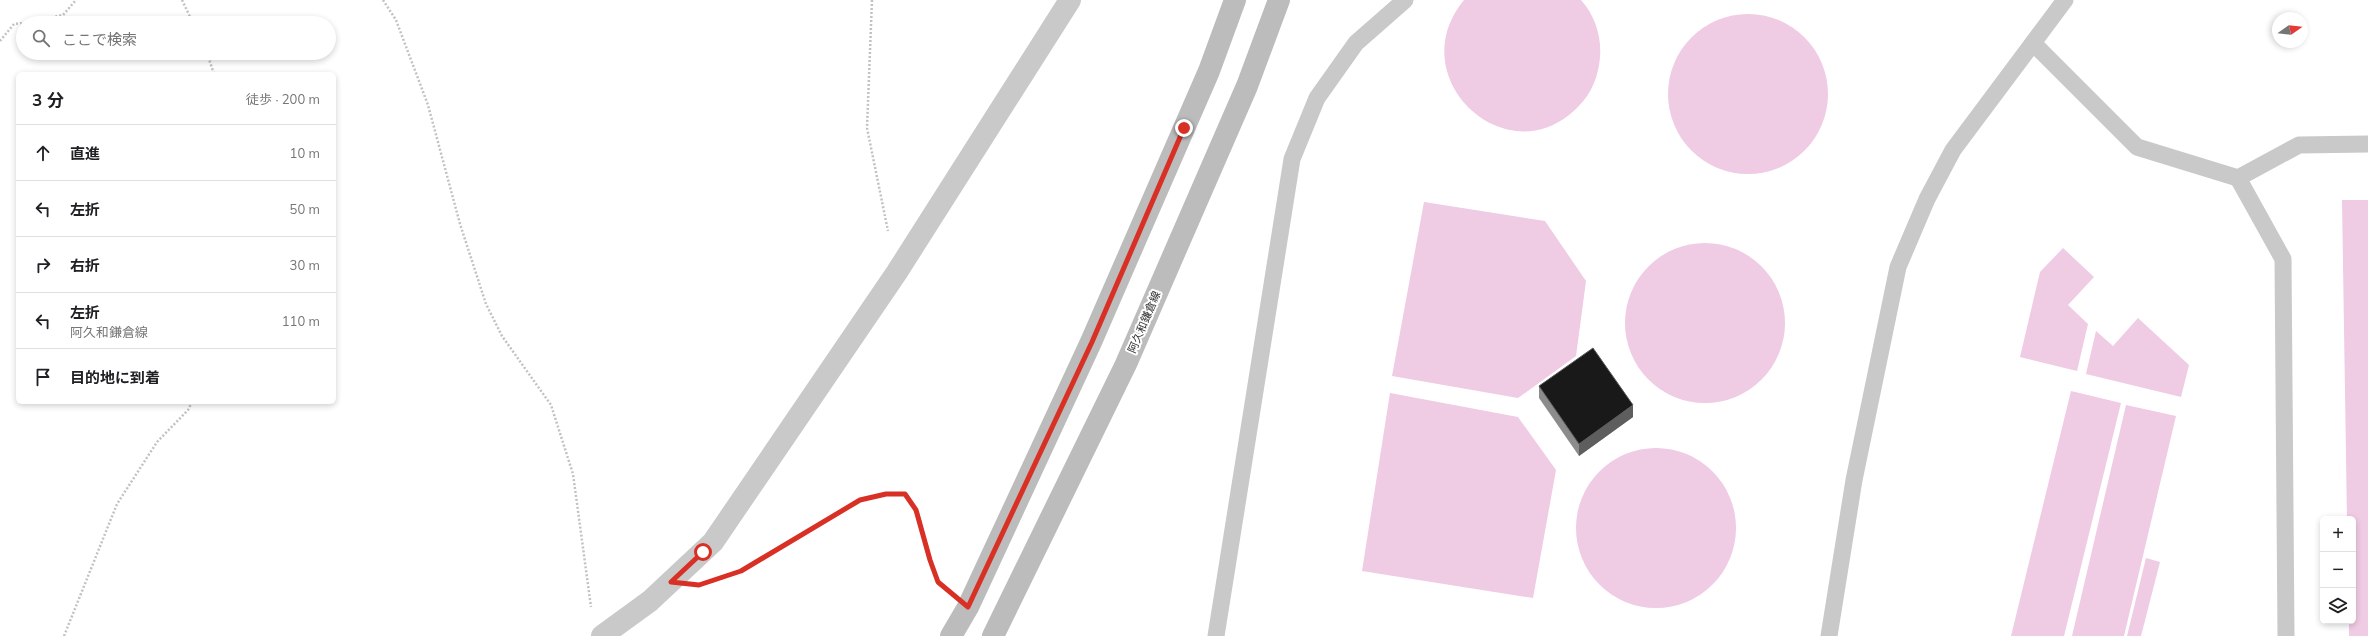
<!DOCTYPE html>
<html lang="ja">
<head>
<meta charset="utf-8">
<style>
	:root { --surface:#fff; --page:#f2f2f2; --text:#202124; --muted:#757577; --line:#e0e0e0 }
	body { margin:0; font-family:Mulish,"Noto Sans JP",sans-serif; background:var(--page); color:var(--text) }
	.controls { position:absolute; right:12px; bottom:12px; display:grid; overflow:hidden; border-radius:6px; box-shadow:0 2px 6px #0003 }
	.controls button { width:36px; height:36px; display:grid; place-items:center; padding:0; border:0; border-bottom:1px solid var(--line); background:var(--surface); color:var(--text); font:20px sans-serif }
	.compass { position:absolute; left:2272px; top:12px; width:36px; height:36px; border-radius:50%; background:var(--surface); box-shadow:0 2px 6px #0003; rotate:76deg }
	.stop { position:absolute; width:12px; height:12px; margin:-9px; border:3px solid #d93025; border-radius:50%; background:#fff }
	.stop.end { background:#d93025; border-color:#fff; box-shadow:0 1px 4px #0008 }
	.list { margin:0; padding:0; list-style:none }
	h2 { display:flex; justify-content:space-between; align-items:center; height:52px; margin:0; padding:0 16px; font-size:17px }
	h2 small { font-size:13px; font-weight:400; color:var(--muted) }
	.list li { display:grid; grid-template-columns:26px 1fr auto; gap:12px; align-items:center; box-sizing:border-box; height:56px; padding:0 16px; border-top:1px solid var(--line) }
	.list b { display:block; font-size:15px; white-space:nowrap }
	.list p { margin:0; font-size:13px; white-space:nowrap; color:var(--muted) }
	.list em { font-size:13px; font-style:normal; color:var(--muted) }
	.icon { flex:none; width:22px; height:22px; fill:none; stroke:currentColor; stroke-width:2; stroke-linecap:round; stroke-linejoin:round }
	.map { position:relative; flex:none; width:2368px; height:636px; overflow:hidden }
	.search { position:absolute; background:var(--surface); box-shadow:0 2px 6px #0003; left:16px; top:16px; width:320px; height:44px; display:flex; align-items:center; gap:10px; box-sizing:border-box; padding:0 14px; border-radius:22px; color:var(--muted); font-size:15px }
	.panel { position:absolute; background:var(--surface); box-shadow:0 2px 6px #0003; left:16px; top:72px; width:320px; height:332px; border-radius:6px }
	.map>svg:first-child { display:block }
</style>
</head>
<body>
<div class="map">
<svg width="2368" height="636" viewBox="0 0 2368 636">
	<rect width="100%" height="100%" fill="#fff"/>
	<g fill="#efcbe4">
		<path d="M1464,0H1581C1598,19 1604,45 1598,70C1594,89 1584,103 1569,115C1500,170 1402,75 1464,0Z"/>
		<circle cx="1748" cy="94" r="80"/>
		<path d="M2342,200H2368V636H2349V621H2353V519H2347Z"/>
		<path d="M1424,202L1545,221L1586,281L1576,356L1518,398L1392,376Z"/>
		<circle cx="1705" cy="323" r="80"/>
		<path d="M2063,248L2094,277L2068,305L2088,324L2077,371L2020,357L2040,272Z"/>
		<path d="M2138,318L2189,365L2181,397L2086,374L2096,331L2113,346Z"/>
		<path d="M2071,391L2121,403L2064,636H2011Z"/>
		<path d="M1390,393L1518,417L1556,470L1533,598L1362,571Z"/>
		<path d="M2126,405L2176,416L2124,636H2072Z"/>
		<circle cx="1656" cy="528" r="80"/>
		<path d="M2146,558L2160,562L2141,636H2127Z"/>
	</g>
	<g fill="none" stroke-linecap="round" stroke-linejoin="round">
		<g stroke="#c2c2c2" stroke-width="2.5" stroke-dasharray="2 2" stroke-linecap="butt">
			<path d="M182,0L193,23"/>
			<path d="M383,0L396,20L428,105L460,224L486,304L502,336L551,405L573,474L591,607"/>
			<path d="M872,0L867,128L888,231"/>
			<path d="M24,23L63,15L76,0"/>
			<path d="M0,41L14,24L23,23"/>
			<path d="M207,53L214,74"/>
			<path d="M718,579L741,571L860,500L886,494H905C909,499 913,504 916,509C928,533 923,569 945,588"/>
			<path d="M64,636L117,504L157,442L188,410L192,402"/>
		</g>
		<g stroke="#c9c9c9" stroke-width="17">
			<path d="M2033,43L2137,147L2238,178L2299,145L2368,144"/>
			<path d="M2238,178L2283,259L2286,636"/>
			<path d="M1216,636L1292,159L1317,98L1356,43L1405,0"/>
			<path d="M1829,636L1854,480L1898,267L1927,199L1953,150L2065,0"/>
		</g>
		<path stroke="#c9c9c9" stroke-width="22" d="M602,636L650,601L713,542L897,272L1070,0"/>
		<g stroke="#bcbcbc" stroke-width="22">
			<path d="M951,636L968,607L1091,342L1209,71L1235,0"/>
			<path d="M993,636L1126,364L1247,86L1279,0"/>
		</g>
	</g>
	<path fill="#8c8c8c" d="M1539,386L1633,417L1579,456L1539,398Z"/>
	<path fill="#5e5e5e" d="M1633,405V417L1579,456V444Z"/>
	<path fill="#191919" stroke="#5e5e5e" d="M1593,348L1633,405L1579,444L1539,386Z"/>
	<g fill="none" stroke-linecap="round" stroke-linejoin="round">
		<path stroke="#d93025" stroke-width="5" d="M703,552L671,582L699,585L741,571L860,500L886,494H905L916,510L930,560L938,582L968,607L1092,342L1184,128"/>
	</g>
	<g text-anchor="middle" stroke-width="4" stroke-linejoin="round" paint-order="stroke">
		<g font-size="11" fill="#323232" stroke="#fff">
			<text transform="translate(1144 322) rotate(-67)" y="4">阿久和鎌倉線</text>
		</g>
	</g>
</svg>
<div class="controls">
<button>+</button>
<button>−</button>
<button><svg class="icon" aria-label="layers" viewBox="0 0 24 24"><path d="M12 4l9 5-9 5-9-5zM3 14l9 5 9-5"/></svg></button>
</div>
<svg class="compass" viewBox="-18 -18 36 36"><path d="M0-13l5 13h-10z" fill="#e53935"/><path d="M0 13l5-13h-10z" fill="#757577"/></svg>
<div class="stop" style="left:703px;top:552px"></div>
<div class="stop end" style="left:1184px;top:128px"></div>
<div class="search"><svg class="icon" aria-label="search" viewBox="0 0 24 24"><circle cx="10" cy="10" r="6"/><path d="M15 15l6 6"/></svg>ここで検索</div>
<section class="panel">
<h2>3 分<small>徒歩 · 200 m</small></h2>
<ul class="list">
<li><svg class="icon" aria-label="ahead" viewBox="0 0 24 24"><path d="M12 20V5M6 11l6-6 6 6"/></svg><div><b>直進</b></div><em>10 m</em></li>
<li><svg class="icon" aria-label="left" viewBox="0 0 24 24"><path d="M17 20v-9H6M10 6l-5 5 5 5"/></svg><div><b>左折</b></div><em>50 m</em></li>
<li><svg class="icon" aria-label="right" viewBox="0 0 24 24"><path d="M7 20v-9h11M14 6l5 5-5 5"/></svg><div><b>右折</b></div><em>30 m</em></li>
<li><svg class="icon" aria-label="left" viewBox="0 0 24 24"><path d="M17 20v-9H6M10 6l-5 5 5 5"/></svg><div><b>左折</b><p>阿久和鎌倉線</p></div><em>110 m</em></li>
<li><svg class="icon" aria-label="arrive" viewBox="0 0 24 24"><path d="M6 21V4h12l-3 4 3 4H6"/></svg><div><b>目的地に到着</b></div></li>
</ul>
</section>
</div>
</body>
</html>
